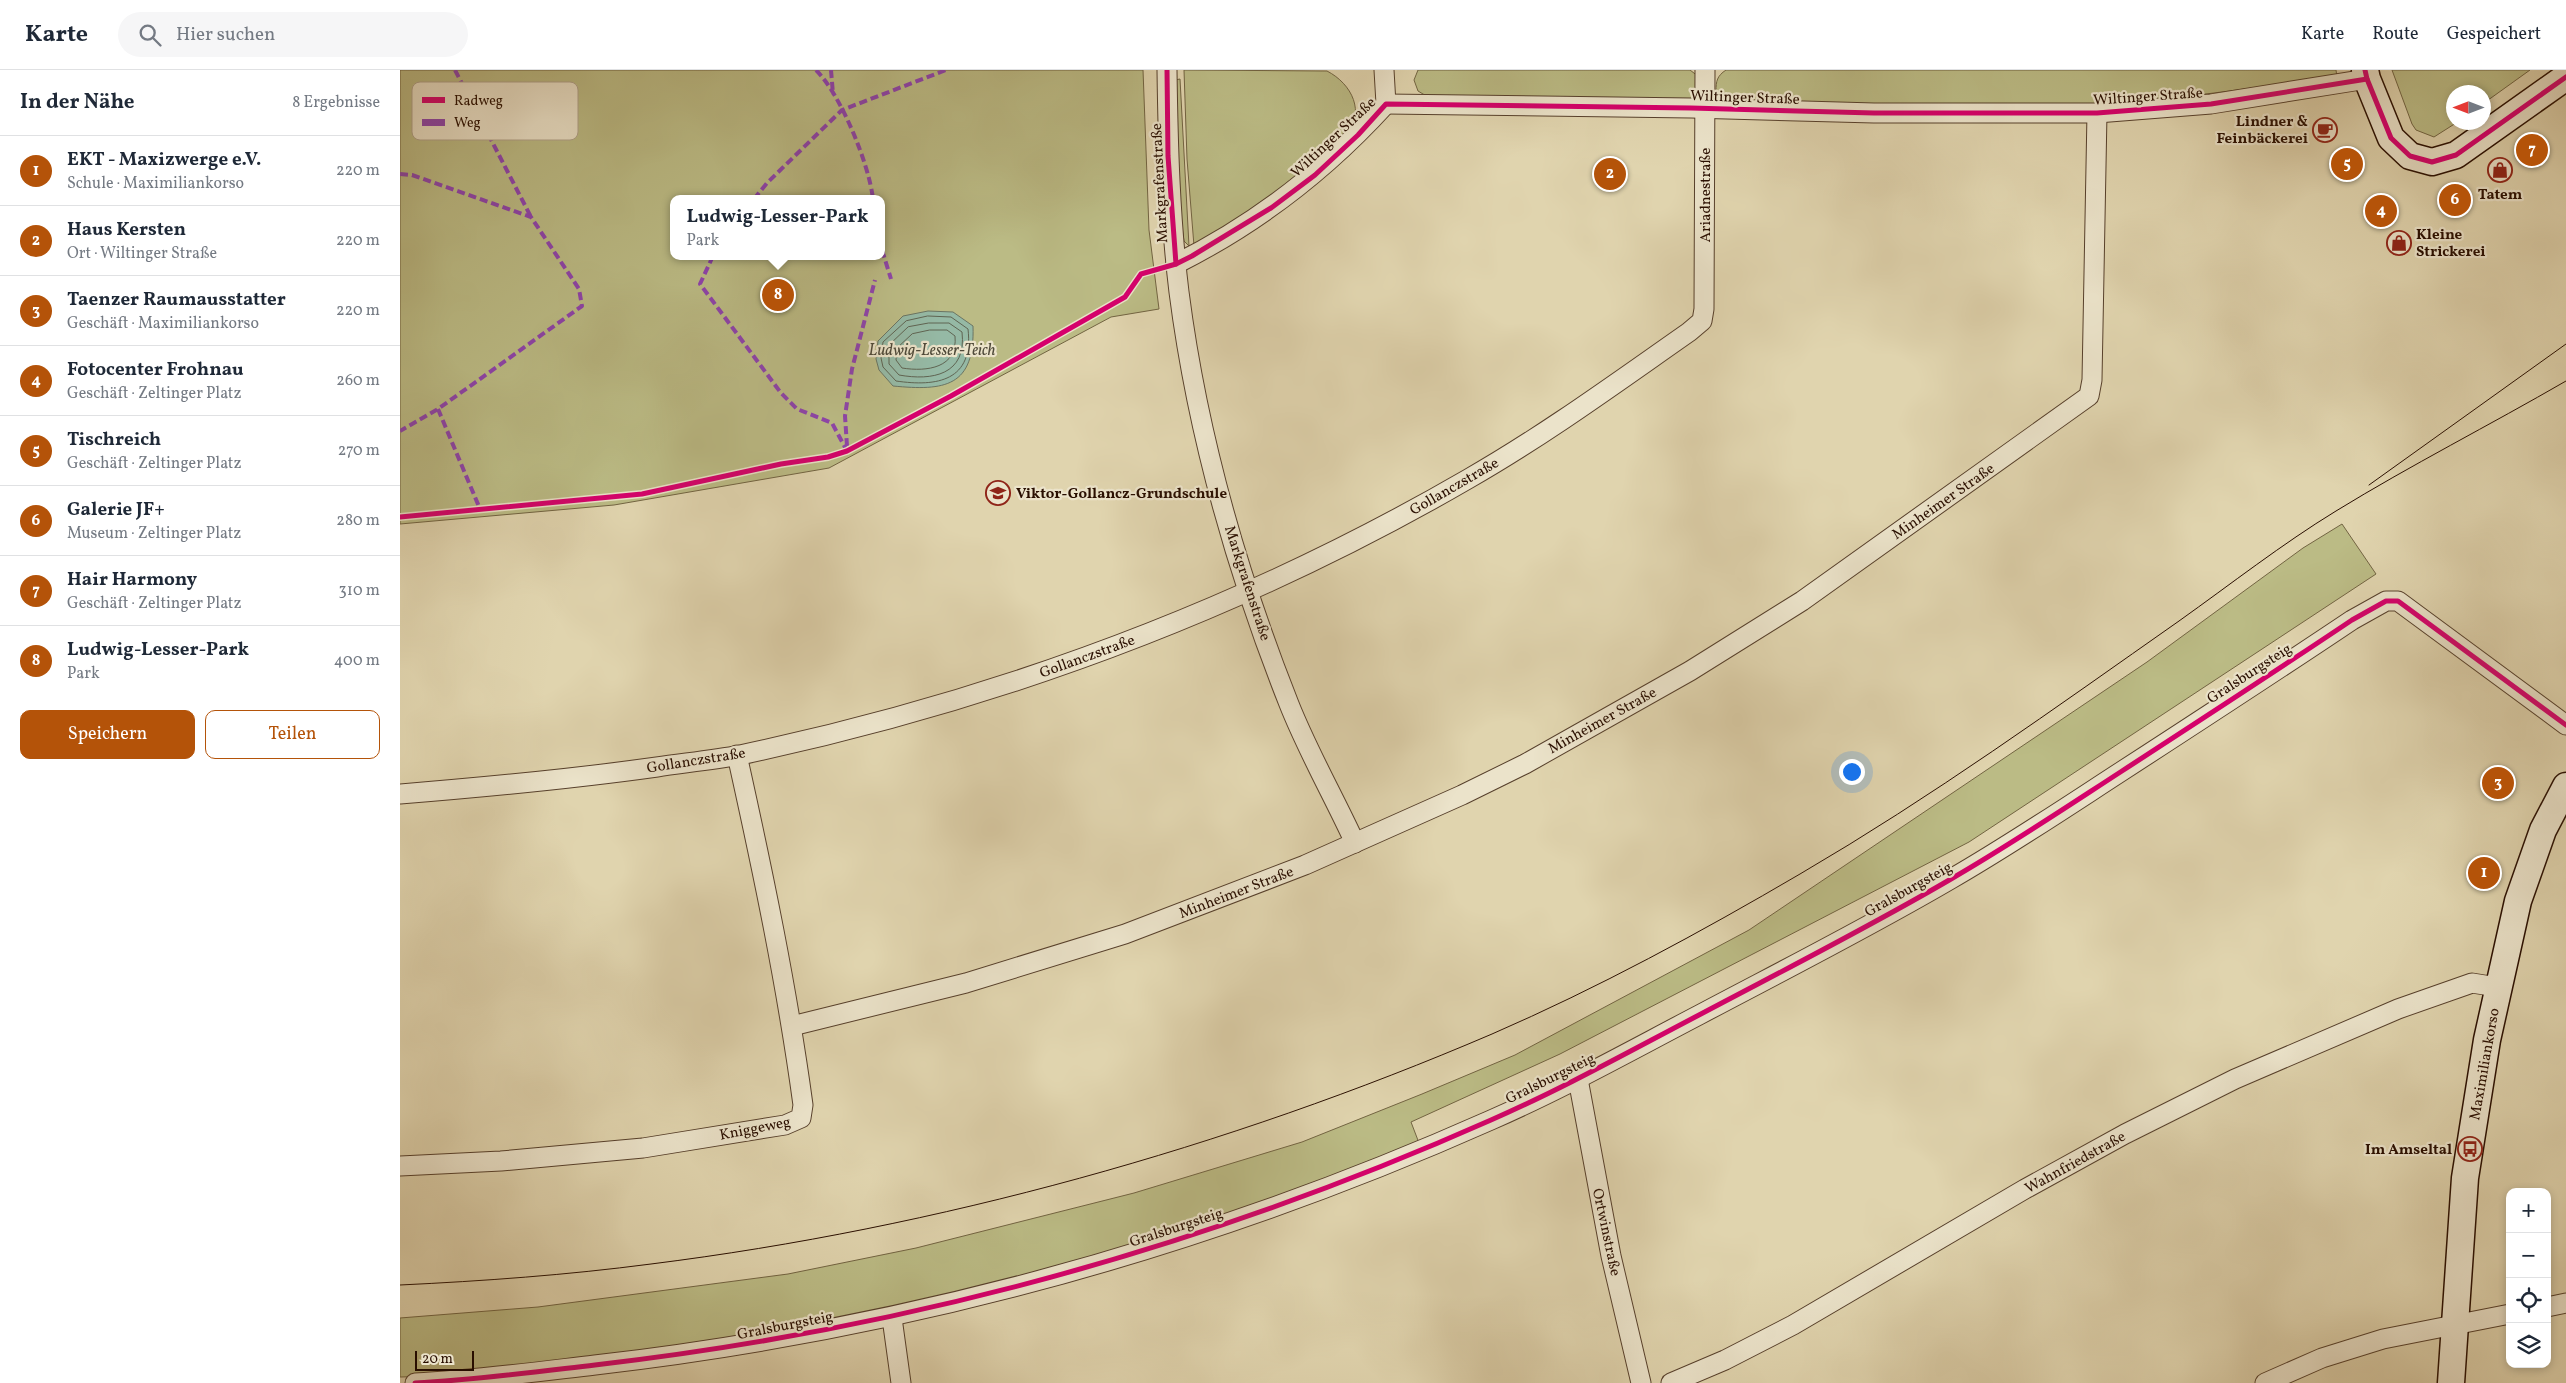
<!DOCTYPE html>
<html lang="de">
<head>
<meta charset="utf-8">
<style>
	:root { --surface:#fff; --page:#f6f6f7; --text:#1f2937; --muted:#747a83; --line:#e0e1e3; --accent:#b45309 }
	body { margin:0; font-family:Vollkorn,serif; background:var(--page); color:var(--text) }
	.controls { position:absolute; right:15px; bottom:15px; display:grid; overflow:hidden; border-radius:10px; box-shadow:0 2px 8px #0003 }
	.controls button { width:45px; height:45px; display:grid; place-items:center; padding:0; border:0; border-bottom:1px solid var(--line); background:var(--surface); color:var(--text); font:25px sans-serif }
	.compass { position:absolute; left:2046px; top:15px; width:45px; height:45px; border-radius:50%; background:var(--surface); box-shadow:0 2px 8px #0003; rotate:270deg }
	.scale { position:absolute; left:15px; bottom:12px; width:59px; box-sizing:border-box; padding-left:5px; border:2px solid #290e00; border-top:0; font-size:14px; line-height:18px; white-space:nowrap; color:#290e00; -webkit-text-stroke:4px #ebe3ca; paint-order:stroke }
	.you { position:absolute; left:1451px; top:701px; width:18px; height:18px; margin:-12px; border:4px solid #fff; border-radius:50%; background:#1a73e8; box-shadow:0 0 0 8px #1a73e833 }
	.badge { display:grid; place-items:center; width:32px; height:32px; border-radius:50%; background:var(--accent); color:#fff; font-size:16px; font-weight:700 }
	.pin { position:absolute; translate:-50% -50%; border:2px solid #fff; box-shadow:0 1px 5px #0006 }
	.popup { position:absolute; left:270px; top:125px; width:215px; height:65px; box-sizing:border-box; display:grid; place-content:center; border-radius:10px; background:var(--surface); filter:drop-shadow(0 1px 4px #0005); font-size:16px; white-space:nowrap; color:var(--muted) }
	.popup b { font-size:19px; color:var(--text) }
	.popup::after { content:''; position:absolute; left:50%; top:100%; margin-left:-10px; border:10px solid transparent; border-top-color:var(--surface) }
	.list { margin:0; padding:0; list-style:none }
	h2 { display:flex; justify-content:space-between; align-items:center; height:65px; margin:0; padding:0 20px; font-size:21px }
	h2 small { font-size:16px; font-weight:400; color:var(--muted) }
	.list li { display:grid; grid-template-columns:32px 1fr auto; gap:15px; align-items:center; box-sizing:border-box; height:70px; padding:0 20px; border-top:1px solid var(--line) }
	.list b { display:block; font-size:19px; white-space:nowrap }
	.list p { margin:0; font-size:16px; white-space:nowrap; color:var(--muted) }
	.list em { font-size:16px; font-style:normal; color:var(--muted) }
	.actions { display:flex; gap:10px; padding:15px 20px }
	.actions a { flex:1; padding:11px 0; border:1px solid var(--accent); border-radius:10px; text-align:center; font-size:18px; color:var(--accent) }
	.actions .main { background:var(--accent); color:#fff }
	.icon { flex:none; width:28px; height:28px; fill:none; stroke:currentColor; stroke-width:2; stroke-linecap:round; stroke-linejoin:round }
	.map { position:relative; flex:none; width:2166px; height:1313px; overflow:hidden }
	header { display:flex; align-items:center; gap:30px; box-sizing:border-box; height:70px; padding:0 25px; background:var(--surface); border-bottom:1px solid var(--line) }
	header strong { font-size:24px }
	nav { display:flex; gap:28px; margin-inline-start:auto; font-size:18px }
	.search { width:350px; height:45px; background:var(--page); display:flex; align-items:center; gap:12px; box-sizing:border-box; padding:0 18px; border-radius:28px; color:var(--muted); font-size:19px }
	main { display:flex }
	aside { flex:1; background:var(--surface) }
	.map>svg:first-child { display:block }
</style>
</head>
<body>
<header>
<strong>Karte</strong>
<div class="search"><svg class="icon" aria-label="search" viewBox="0 0 24 24"><circle cx="10" cy="10" r="6"/><path d="M15 15l6 6"/></svg>Hier suchen</div>
<nav><a>Karte</a><a>Route</a><a>Gespeichert</a></nav>
</header>
<main>
<aside>
<h2>In der Nähe<small>8 Ergebnisse</small></h2>
<ul class="list">
<li><span class="badge">1</span><div><b>EKT - Maxizwerge e.V.</b><p>Schule · Maximiliankorso</p></div><em>220 m</em></li>
<li><span class="badge">2</span><div><b>Haus Kersten</b><p>Ort · Wiltinger Straße</p></div><em>220 m</em></li>
<li><span class="badge">3</span><div><b>Taenzer Raumausstatter</b><p>Geschäft · Maximiliankorso</p></div><em>220 m</em></li>
<li><span class="badge">4</span><div><b>Fotocenter Frohnau</b><p>Geschäft · Zeltinger Platz</p></div><em>260 m</em></li>
<li><span class="badge">5</span><div><b>Tischreich</b><p>Geschäft · Zeltinger Platz</p></div><em>270 m</em></li>
<li><span class="badge">6</span><div><b>Galerie JF+</b><p>Museum · Zeltinger Platz</p></div><em>280 m</em></li>
<li><span class="badge">7</span><div><b>Hair Harmony</b><p>Geschäft · Zeltinger Platz</p></div><em>310 m</em></li>
<li><span class="badge">8</span><div><b>Ludwig-Lesser-Park</b><p>Park</p></div><em>400 m</em></li>
</ul>
<div class="actions"><a class="main">Speichern</a><a>Teilen</a></div>
</aside>
<div class="map">
<svg width="2166" height="1313" viewBox="0 0 2166 1313">
	<rect width="100%" height="100%" fill="#e0d4ae"/>
	<filter id="stains"><feTurbulence type="fractalNoise" baseFrequency=".004" numOctaves="4"/><feColorMatrix values="0 0 0 0 .2 0 0 0 0 .09 0 0 0 0 .02 0 0 0 .5 -.17"/></filter>
	<radialGradient id="worn" r=".72"><stop offset=".6" stop-color="#630" stop-opacity="0"/><stop offset="1" stop-color="#630" stop-opacity=".3"/></radialGradient>
	<g fill="#bbbb85" stroke="#726442" fill-rule="evenodd">
		<path d="M0,0H743L749,160L759,239L711,247L429,398L214,435L0,454ZM274,129H482V186H274Z"/>
		<path d="M784,0L927,1C952,14 966,42 946,67C938,76 925,84 916,91C878,123 836,149 794,176L787,89Z"/>
		<path d="M1018,0H1290L1299,7L1298,22L1292,29L1282,31L1028,27L1018,21L1014,10Z"/>
		<path d="M1326,0H1936L1937,7L1752,31L1686,36L1327,32L1316,21C1316,11 1317,6 1326,0Z"/>
		<path d="M1992,0H2130L2084,33V22H2054V52L2056,53L2034,67L2016,60L2012,54Z"/>
		<path d="M780,9L789,176L784,171L783,164L779,130L775,10Z"/>
		<path d="M1942,454L1976,504L1569,772L1160,984L1011,1052L1019,1073L907,1118L659,1201L320,1273L44,1306L0,1307V1248L138,1237L388,1204L516,1178L734,1123L902,1072L1022,1024L1115,985L1349,860L1747,592L1903,478Z"/>
	</g>
	<path fill="#95b9a5" stroke="#6a7563" d="M528,241L553,242L573,256C575,317 545,321 493,316L479,300L476,289L478,271L503,246Z"/>
	<g fill="none" stroke-linecap="round" stroke-linejoin="round">
		<g stroke="#5f6452" stroke-width="1">
			<path d="M528,246L551,247L568,259C574,311 537,317 496,311L483,297L481,288L483,272L506,251Z"/>
			<path d="M529,253H549L562,262C567,305 532,311 499,305L489,294V275L508,257Z"/>
			<path d="M530,260H547L555,266C558,298 527,302 502,298L496,290L497,278L512,264Z"/>
		</g>
		<defs>
			<g id="street">
				<path d="M767,0C768,74 770,148 779,222C797,362 837,503 889,634C908,682 934,727 955,773"/>
				<path d="M986,34L1291,38L1474,43H1697L1811,34L1967,9"/>
				<path d="M776,194C856,154 926,100 986,34L984,0"/>
				<path d="M0,724C86,717 171,709 257,697C284,693 313,690 340,685C595,631 842,540 1068,409C1145,365 1216,313 1289,262L1302,251L1304,239L1305,0"/>
				<path d="M392,956L566,913L725,864L905,795L1062,725L1125,694L1290,601L1402,531L1689,326L1692,310L1697,43"/>
				<path d="M1178,1009L1211,1186L1241,1313"/>
				<path d="M0,1096L101,1091L243,1078L385,1055L401,1048L403,1035C387,917 363,802 337,685"/>
				<path d="M2147,1237L2166,1233"/>
				<path d="M492,1248L501,1313"/>
				<path d="M15,1313C75,1310 135,1302 195,1295C508,1259 803,1178 1091,1050C1162,1019 1230,981 1299,945C1384,900 1469,857 1551,809C1610,775 1665,738 1722,701C1799,651 1876,601 1952,550L1986,531H1998L2166,655"/>
				<path d="M1271,1313L1325,1290L1393,1255L1625,1119L1725,1064L1835,1009L1998,939L2072,913L2097,917"/>
				<path d="M1865,1313L1922,1288L1983,1269L2110,1244"/>
			</g>
			<g id="secondary">
				<path d="M1965,0L1967,9L1991,68L2010,86L2032,92L2056,85L2166,7"/>
				<path d="M2051,1313L2065,1108L2087,970L2118,831L2143,760L2166,716"/>
			</g>
		</defs>
		<use href="#street" stroke="#57402c" stroke-width="21"/>
		<use href="#secondary" stroke="#290e00" stroke-width="29"/>
		<use href="#street" stroke="#ebe3ca" stroke-width="19"/>
		<use href="#secondary" stroke="#ebe3ca" stroke-width="26"/>
		<g stroke="#290e00" stroke-width="1">
			<path d="M1969,415L2166,274"/>
			<path d="M0,1215C84,1211 167,1205 251,1194C538,1158 826,1078 1092,964C1198,918 1301,862 1400,804C1532,727 1655,638 1779,551C1831,514 1882,474 1936,441C2011,395 2090,355 2166,311"/>
		</g>
		<g stroke="#8e44ad" stroke-width="4" stroke-dasharray="8 4" stroke-linecap="butt">
			<path d="M55,0L131,147"/>
			<path d="M416,0C441,25 469,94 473,129"/>
			<path d="M431,0L433,24"/>
			<path d="M0,104L12,105L131,147L179,219L182,236L38,339L0,361"/>
			<path d="M354,129L367,113L442,40L546,0"/>
			<path d="M482,180L491,209"/>
			<path d="M313,186L300,214L381,323L397,339L432,353L447,381"/>
			<path d="M38,339L80,439"/>
			<path d="M447,376L445,346L452,299L475,210"/>
		</g>
		<defs>
			<g id="cycleway">
				<path d="M767,0L768,86L776,194"/>
				<path d="M1965,0L1967,9L1991,68L2010,86L2032,92L2056,85L2166,7"/>
				<path d="M0,447L242,424L381,394L428,387L447,381L551,326L725,227L741,204L776,194L792,186L871,138L915,105L958,65L986,34L1291,38L1474,43H1697L1811,34L1967,9"/>
				<path d="M15,1313C75,1310 135,1302 195,1295C508,1259 803,1178 1091,1050C1162,1019 1230,981 1299,945C1384,900 1469,857 1551,809C1610,775 1665,738 1722,701C1799,651 1876,601 1952,550L1986,531H1998L2166,655"/>
			</g>
		</defs>
		<use href="#cycleway" stroke="#ebe3ca" stroke-width="8"/>
		<use href="#cycleway" stroke="#d6006c" stroke-width="5"/>
	</g>
	<defs>
		<symbol id="cafe-ring" viewBox="-11 -11 22 22"><circle r="9.5" fill="#ebe3ca" stroke="#8f2418" stroke-width="1.5"/><path d="M-5.5-4.5H6V0H3Q3 3.5 0 3.5H-2.5Q-5.5 3.5-5.5 0ZM3-3.2v2h1.7v-2ZM-6 4.5H4V6H-6Z" fill="#8f2418"/></symbol>
		<symbol id="shop-ring" viewBox="-11 -11 22 22"><circle r="9.5" fill="#ebe3ca" stroke="#8f2418" stroke-width="1.5"/><path d="M-5-2.5h2.3a2.7 3.5 0 0 1 5.4 0H5L5.5 6h-11ZM-1.5-2.5h3a1.5 2.3 0 0 0-3 0Z" fill="#8f2418"/></symbol>
		<symbol id="school-ring" viewBox="-11 -11 22 22"><circle r="9.5" fill="#ebe3ca" stroke="#8f2418" stroke-width="1.5"/><path d="M0-5L7-2L0 1L-7-2ZM-4 1L0 2.5L4 1V4Q0 6-4 4Z" fill="#8f2418"/></symbol>
		<symbol id="bus-ring" viewBox="-11 -11 22 22"><circle r="9.5" fill="#ebe3ca" stroke="#8f2418" stroke-width="1.5"/><path d="M-5-6H5V4H4V6H2V4H-2V6H-4V4H-5ZM-3.5-4V0h7V-4ZM-3.5 1.2v1.5H-2V1.2ZM2 1.2v1.5H3.5V1.2Z" fill="#8f2418"/></symbol>
	</defs>
	<g fill-rule="evenodd">
		<use href="#cafe-ring" x="1911" y="46" width="28" height="28"/>
		<use href="#shop-ring" x="2086" y="86" width="28" height="28"/>
		<use href="#shop-ring" x="1985" y="159" width="28" height="28"/>
		<use href="#school-ring" x="584" y="409" width="28" height="28"/>
		<use href="#bus-ring" x="2056" y="1065" width="28" height="28"/>
	</g>
	<g text-anchor="middle" stroke-width="4.5" stroke-linejoin="round" paint-order="stroke">
		<g font-size="15" fill="#290e00" stroke="#ebe3ca">
			<text transform="translate(1748 26) rotate(-4)" y="5">Wiltinger Straße</text>
			<text transform="translate(1345 27) rotate(2)" y="5">Wiltinger Straße</text>
			<text transform="translate(933 67) rotate(-43)" y="5">Wiltinger Straße</text>
			<text transform="translate(759 113) rotate(-93)" y="5">Markgrafenstraße</text>
			<text transform="translate(1305 125) rotate(-90)" y="5">Ariadnestraße</text>
			<text transform="translate(1054 416) rotate(-30)" y="5">Gollanczstraße</text>
			<text transform="translate(1543 431) rotate(-35)" y="5">Minheimer Straße</text>
			<text transform="translate(848 513) rotate(72)" y="5">Markgrafenstraße</text>
			<text transform="translate(687 586) rotate(-20)" y="5">Gollanczstraße</text>
			<text transform="translate(1849 603) rotate(-33)" y="5">Gralsburgsteig</text>
			<text transform="translate(1202 650) rotate(-29)" y="5">Minheimer Straße</text>
			<text transform="translate(296 690) rotate(-9)" y="5">Gollanczstraße</text>
			<text transform="translate(1508 819) rotate(-29)" y="5">Gralsburgsteig</text>
			<text transform="translate(836 822) rotate(-21)" y="5">Minheimer Straße</text>
			<text transform="translate(2084 994) rotate(-80)" y="5">Maximiliankorso</text>
			<text transform="translate(1150 1008) rotate(-26)" y="5">Gralsburgsteig</text>
			<text transform="translate(355 1058) rotate(-11)" y="5">Kniggeweg</text>
			<text transform="translate(1675 1092) rotate(-29)" y="5">Wahnfriedstraße</text>
			<text transform="translate(776 1157) rotate(-18)" y="5">Gralsburgsteig</text>
			<text transform="translate(1207 1162) rotate(78)" y="5">Ortwinstraße</text>
			<text transform="translate(385 1255) rotate(-11)" y="5">Gralsburgsteig</text>
		</g>
		<g font-size="15" font-weight="bold" fill="#290e00" stroke="#ebe3ca" text-anchor="end">
			<text x="1908" y="56">Lindner &amp;<tspan x="1908" dy="17">Feinbäckerei</tspan></text>
			<text x="2100" y="129" text-anchor="middle">Tatem</text>
			<text x="2016" y="169" text-anchor="start">Kleine<tspan x="2016" dy="17">Strickerei</tspan></text>
			<text x="616" y="428" text-anchor="start">Viktor-Gollancz-Grundschule</text>
			<text x="2052" y="1084">Im Amseltal</text>
		</g>
		<g font-size="16" font-style="italic" fill="#4f4a3a" stroke="#ebe3ca">
			<text x="532" y="285">Ludwig-Lesser-Teich</text>
		</g>
	</g>
	<rect x="12" y="12" width="166" height="58" rx="8" fill="#ebe3ca" stroke="#b1a38d" stroke-width="1"/>
	<rect x="22" y="27" width="23" height="6" fill="#d6006c"/>
	<rect x="22" y="49" width="23" height="7" fill="#8e44ad"/>
	<g font-size="14" fill="#290e00">
		<text x="54" y="35">Radweg</text>
		<text x="54" y="57">Weg</text>
	</g>
	<rect width="100%" height="100%" filter="url(#stains)"/>
	<rect width="100%" height="100%" fill="url(#worn)"/>
</svg>
<div class="controls">
<button>+</button>
<button>−</button>
<button><svg class="icon" aria-label="locate" viewBox="0 0 24 24"><circle cx="12" cy="12" r="6"/><path d="M12 2v4M12 18v4M2 12h4M18 12h4"/></svg></button>
<button><svg class="icon" aria-label="layers" viewBox="0 0 24 24"><path d="M12 4l9 5-9 5-9-5zM3 14l9 5 9-5"/></svg></button>
</div>
<svg class="compass" viewBox="-18 -18 36 36"><path d="M0-13l5 13h-10z" fill="#e53935"/><path d="M0 13l5-13h-10z" fill="#747a83"/></svg>
<div class="scale">20 m</div>
<div class="you"></div>
<div class="pin badge" style="left:2084px;top:803px">1</div>
<div class="pin badge" style="left:1210px;top:104px">2</div>
<div class="pin badge" style="left:2098px;top:713px">3</div>
<div class="pin badge" style="left:1981px;top:141px">4</div>
<div class="pin badge" style="left:1947px;top:94px">5</div>
<div class="pin badge" style="left:2055px;top:130px">6</div>
<div class="pin badge" style="left:2132px;top:80px">7</div>
<div class="pin badge" style="left:378px;top:225px">8</div>
<div class="popup"><b>Ludwig-Lesser-Park</b>Park</div>
</div>
</main>
</body>
</html>
